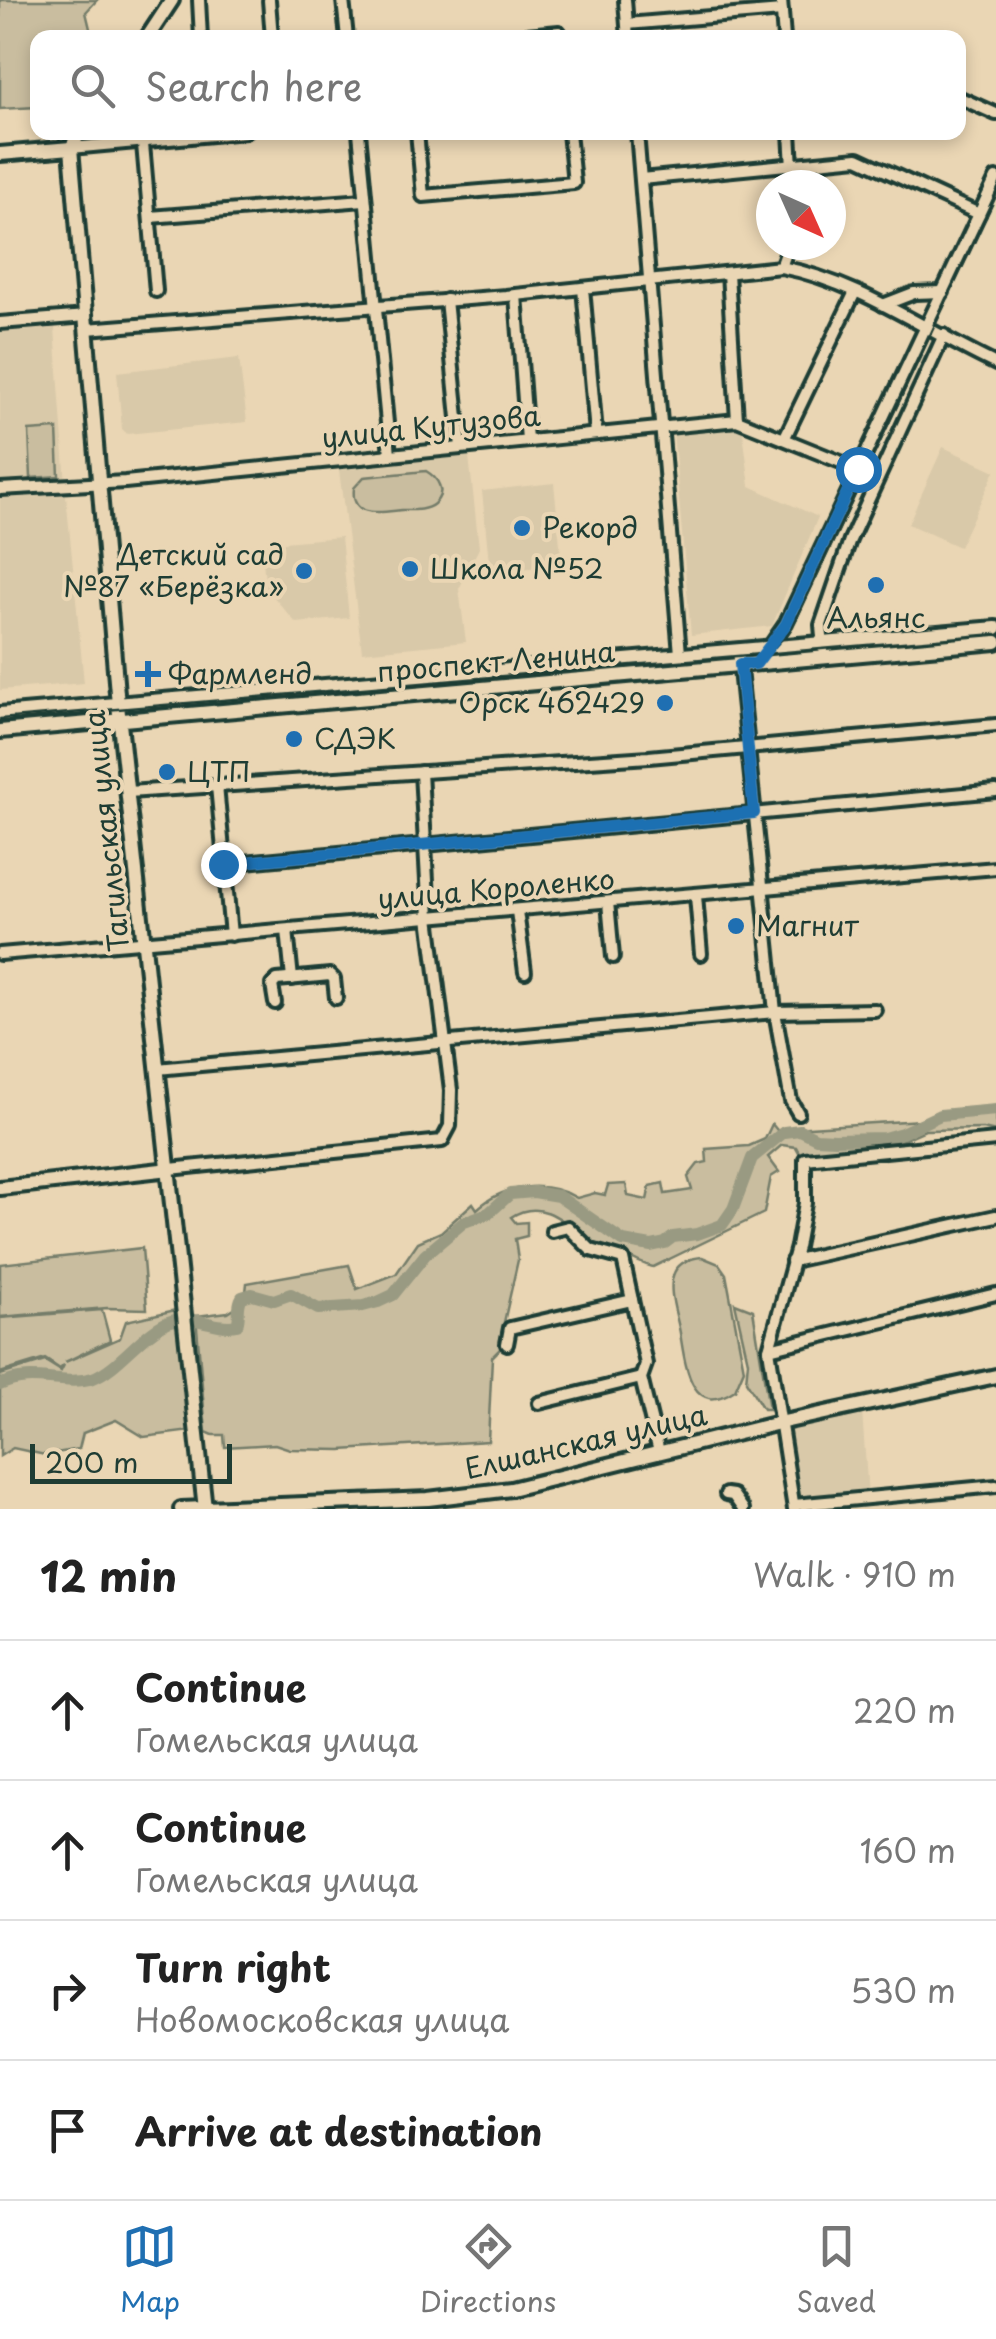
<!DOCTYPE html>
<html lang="en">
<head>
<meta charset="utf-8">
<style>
	:root { --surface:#fff; --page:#f6f6f6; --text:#222; --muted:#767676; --line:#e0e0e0; --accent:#1f6fb2 }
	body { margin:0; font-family:"Playpen Sans",sans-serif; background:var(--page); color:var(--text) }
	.compass { position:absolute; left:756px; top:170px; width:90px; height:90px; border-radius:50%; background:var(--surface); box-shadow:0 5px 15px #0003; rotate:135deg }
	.scale { position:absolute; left:30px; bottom:25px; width:202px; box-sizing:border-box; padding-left:10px; border:5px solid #1f3d34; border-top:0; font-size:28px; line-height:35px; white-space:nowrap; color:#1f3d34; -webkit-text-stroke:8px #ead6b4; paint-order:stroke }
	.stop { position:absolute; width:30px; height:30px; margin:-22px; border:8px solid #1f6fb2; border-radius:50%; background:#fff }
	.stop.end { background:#1f6fb2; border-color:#fff; box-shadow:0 2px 10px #0008 }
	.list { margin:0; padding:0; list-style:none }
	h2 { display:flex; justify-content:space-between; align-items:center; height:130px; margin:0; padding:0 40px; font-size:42px }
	h2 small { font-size:32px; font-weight:400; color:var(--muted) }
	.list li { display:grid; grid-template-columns:65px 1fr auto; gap:30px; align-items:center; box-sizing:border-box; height:140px; padding:0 40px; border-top:2px solid var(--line) }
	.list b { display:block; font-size:38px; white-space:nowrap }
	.list p { margin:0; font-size:32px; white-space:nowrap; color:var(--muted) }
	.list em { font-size:32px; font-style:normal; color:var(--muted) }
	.icon { flex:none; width:55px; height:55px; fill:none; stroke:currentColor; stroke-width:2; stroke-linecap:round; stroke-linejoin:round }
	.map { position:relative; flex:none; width:996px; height:1509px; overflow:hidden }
	.search { position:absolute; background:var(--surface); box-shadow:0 5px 15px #0003; left:30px; right:30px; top:30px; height:110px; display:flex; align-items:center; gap:25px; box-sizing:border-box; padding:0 35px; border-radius:20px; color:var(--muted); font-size:38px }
	.sheet { height:690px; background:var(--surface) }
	nav { display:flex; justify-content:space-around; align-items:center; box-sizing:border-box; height:140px; border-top:2px solid var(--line); background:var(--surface); font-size:28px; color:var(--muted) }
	nav a { display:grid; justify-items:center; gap:5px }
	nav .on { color:var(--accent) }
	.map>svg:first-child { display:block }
</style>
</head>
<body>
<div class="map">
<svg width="996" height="1509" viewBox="0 0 996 1509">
	<rect width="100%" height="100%" fill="#ead6b4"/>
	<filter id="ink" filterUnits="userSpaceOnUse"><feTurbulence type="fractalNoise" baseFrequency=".01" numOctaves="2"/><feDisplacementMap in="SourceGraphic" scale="20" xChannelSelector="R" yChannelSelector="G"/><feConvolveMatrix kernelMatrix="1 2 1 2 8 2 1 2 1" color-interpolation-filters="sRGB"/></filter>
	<g filter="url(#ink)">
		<g fill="#d9c9a9">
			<path d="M55,328L66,485L0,488V332Z"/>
			<path d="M239,358L247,422L127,434L122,429L117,372Z"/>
			<path d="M737,424L743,432L750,486L818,517L772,626L691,635L673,431Z"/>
			<path d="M943,447L995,471L959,547L908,524Z"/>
			<path d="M469,456L479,548L459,589L466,642L362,652L339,470Z"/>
			<path d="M554,483L562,565L490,572L482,491Z"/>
			<path d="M66,495L84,683L0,690V497Z"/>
			<path d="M341,537L349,618L296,623L266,588L261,544Z"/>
			<path d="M862,1411L868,1496L798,1500L786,1427Z"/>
		</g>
		<g fill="#c9bd9f" stroke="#747d6a" stroke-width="2.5">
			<path d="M0,0H97L86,12L92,37L38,38L37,107L0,109Z"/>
			<path d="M57,429L59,476L31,478L29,431Z"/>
			<path d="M426,471C438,478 447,492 434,504C426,511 412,510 402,510C381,512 350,519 354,488L364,477Z"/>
			<path d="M986,1108H996V1132L983,1129L925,1130L889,1146L801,1156L796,1147L782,1145L768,1157L779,1172L771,1177L764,1213L653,1267C642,1264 634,1260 624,1254C616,1249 604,1251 594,1245C570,1228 545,1195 511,1217L516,1223L527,1222V1236L515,1239L518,1260L500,1340L501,1348L492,1357L488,1441L341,1450L290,1449L275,1444L225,1447L224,1435H213L206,1432L196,1316L228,1312L245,1301L247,1283L349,1265L357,1289L396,1274L418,1242L441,1232L473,1203L477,1209C504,1184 546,1180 577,1198L595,1193L605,1195L608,1185L626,1184L628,1196L647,1200L650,1186L663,1183L665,1194L692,1190L688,1177L698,1164L707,1162L706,1149L749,1146L765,1139L772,1124L781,1135L789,1134L793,1128L938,1119Z"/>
			<path d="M142,1248L147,1309L107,1308L0,1317V1264Z"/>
			<path d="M702,1257L719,1264L726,1274L744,1369L735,1390C690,1420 685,1362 680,1333C677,1315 666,1288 675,1271C681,1261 691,1258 702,1257Z"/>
			<path d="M735,1303L753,1310L769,1409H763L746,1381L748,1361Z"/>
			<path d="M180,1309L191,1431L144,1437L116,1420L83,1433L79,1449L45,1455L13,1448L0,1456V1375L45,1361L61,1371L64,1365L60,1369L45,1359L0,1373V1318L102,1310L110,1340L65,1362L120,1338L126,1321Z"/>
		</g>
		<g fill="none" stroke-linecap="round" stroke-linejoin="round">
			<path stroke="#999a82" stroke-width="12" d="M0,1385C32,1369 63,1387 93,1378C118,1369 141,1334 168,1322C193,1312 214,1330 237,1325C241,1315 236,1307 242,1297L252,1294L274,1300L291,1294L318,1309L363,1306L378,1302L393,1295L425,1255L464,1222L489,1213L510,1194L534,1192L558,1196L623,1241L651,1246L665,1243L673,1237L697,1234L722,1225L733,1209L752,1158L784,1132L800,1130L816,1138L835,1139L884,1138L902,1133L940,1115L996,1110"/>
			<defs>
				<g id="minor">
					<path d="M199,0L201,38"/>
					<path d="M269,0L272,38"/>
					<path d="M343,0L347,38"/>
					<path d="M625,0L628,38"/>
					<path d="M781,0L784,38"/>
					<path d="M627,24L782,11"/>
					<path d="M495,38L559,32V38"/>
					<path d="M958,97L996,114"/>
					<path d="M359,132L390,454"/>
					<path d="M417,132L423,196L574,183L569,132"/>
					<path d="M637,132L680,654"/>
					<path d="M790,132L793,185"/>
					<path d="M143,144L156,291"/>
					<path d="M71,148L245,132"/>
					<path d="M641,179L858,158L979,214"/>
					<path d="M150,217L364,200"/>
					<path d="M781,267L789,245"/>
					<path d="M728,273L737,420"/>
					<path d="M583,288L596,433"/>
					<path d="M516,295L527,440"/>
					<path d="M446,300L461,447"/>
					<path d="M883,305L914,293L943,292"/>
					<path d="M0,323L86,316"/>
					<path d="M87,329L506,296L781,267C860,282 925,331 996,364"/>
					<path d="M785,437L855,292"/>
					<path d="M0,489L125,482L737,420L858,469"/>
					<path d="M823,648L821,625L850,540L944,335"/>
					<path d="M768,649L786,623L996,178"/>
					<path d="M738,650L775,1012L791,1101L798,1113"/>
					<path d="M217,786L231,935"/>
					<path d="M128,792L649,757L996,725"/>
					<path d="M223,864L996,791"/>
					<path d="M696,896L701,954"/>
					<path d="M608,902L613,957"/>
					<path d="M517,911L525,972"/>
					<path d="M287,930L292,979"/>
					<path d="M0,954L996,868"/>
					<path d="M275,1003L272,985L277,980L330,975L334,979L336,998"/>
					<path d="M157,1069L775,1012L875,1010"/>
					<path d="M170,1169L442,1141L450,1126L451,1090L429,917L421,772"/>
					<path d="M552,1231L568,1227L591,1250L623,1259L632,1300"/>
					<path d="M792,1261L996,1216"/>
					<path d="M507,1344L510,1328L632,1300L646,1364L641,1378L659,1452"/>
					<path d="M769,1349L996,1294"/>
					<path d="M539,1403L641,1378"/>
					<path d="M726,1494L733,1495L743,1509"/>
					<path d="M794,1505L996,1486"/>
					<path d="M794,1509L769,1349L797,1247L805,1203V1159L996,1140"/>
				</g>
				<g id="major">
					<path d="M147,38L172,0"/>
					<path d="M71,148L118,705L205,1509"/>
					<path d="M71,148L80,132"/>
					<path d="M0,154L71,148"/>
					<path d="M0,714L996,628"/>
					<path d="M0,731L996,642"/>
					<path d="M0,1188L170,1169"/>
					<path d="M181,1509L428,1499L511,1489L779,1423L996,1376"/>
				</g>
			</defs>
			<use href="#minor" stroke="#1f3d34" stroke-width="18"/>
			<use href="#major" stroke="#1f3d34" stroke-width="20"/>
			<use href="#minor" stroke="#ead6b4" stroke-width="10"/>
			<use href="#major" stroke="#ead6b4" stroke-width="12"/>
			<g stroke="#1f3d34" stroke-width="2.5">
				<path d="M769,652L789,632L798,616L996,195"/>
				<path d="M0,719L996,634"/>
			</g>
		</g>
	</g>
	<g fill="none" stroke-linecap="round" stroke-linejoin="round" filter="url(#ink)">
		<path stroke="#1f6fb2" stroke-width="12" d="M223,864L754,813L740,664H756L786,624L858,469"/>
	</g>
	<g fill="#1f6fb2" stroke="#ead6b4" stroke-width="4">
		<circle cx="522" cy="528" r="10"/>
		<circle cx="410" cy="569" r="10"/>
		<circle cx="304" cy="571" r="10"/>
		<circle cx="876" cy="585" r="10"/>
		<path d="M143 659h10v10h10v10h-10v10h-10v-10h-10v-10h10z"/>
		<circle cx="665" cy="703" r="10"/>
		<circle cx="294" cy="739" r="10"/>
		<circle cx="167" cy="772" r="10"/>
		<circle cx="736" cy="926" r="10"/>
	</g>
	<g text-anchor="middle" stroke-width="8" stroke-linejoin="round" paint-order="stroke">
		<g font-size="28" fill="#1f3d34" stroke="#ead6b4">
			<text transform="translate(431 427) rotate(-6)" y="10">улица Кутузова</text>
			<text transform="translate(496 662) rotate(-5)" y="10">проспект Ленина</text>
			<text transform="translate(107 831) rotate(-96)" y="10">Тагильская улица</text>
			<text transform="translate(496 889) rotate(-5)" y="10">улица Короленко</text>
			<text transform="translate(586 1442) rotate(-13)" y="10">Елшанская улица</text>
		</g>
		<g font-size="28" fill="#1f3d34" stroke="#ead6b4" text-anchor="start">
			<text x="542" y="538">Рекорд</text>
			<text x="284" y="565" text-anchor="end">Детский сад<tspan x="284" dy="32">№87 «Берёзка»</tspan></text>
			<text x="430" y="579">Школа №52</text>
			<text x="876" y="628" text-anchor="middle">Альянс</text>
			<text x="168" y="684">Фармленд</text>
			<text x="645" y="713" text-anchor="end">Орск 462429</text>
			<text x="314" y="749">СДЭК</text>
			<text x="187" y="782">ЦТП</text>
			<text x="756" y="936">Магнит</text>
		</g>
	</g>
</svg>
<svg class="compass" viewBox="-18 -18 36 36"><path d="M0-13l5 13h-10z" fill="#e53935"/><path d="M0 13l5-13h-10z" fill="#767676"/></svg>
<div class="scale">200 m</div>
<div class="stop" style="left:858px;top:469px"></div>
<div class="stop end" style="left:223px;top:864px"></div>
<div class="search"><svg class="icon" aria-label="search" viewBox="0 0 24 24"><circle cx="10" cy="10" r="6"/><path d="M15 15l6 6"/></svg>Search here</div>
</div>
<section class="sheet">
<h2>12 min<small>Walk · 910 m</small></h2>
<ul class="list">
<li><svg class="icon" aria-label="ahead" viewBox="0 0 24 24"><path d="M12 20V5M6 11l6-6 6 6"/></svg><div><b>Continue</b><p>Гомельская улица</p></div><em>220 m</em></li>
<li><svg class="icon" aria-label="ahead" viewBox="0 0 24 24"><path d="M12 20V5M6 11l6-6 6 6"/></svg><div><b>Continue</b><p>Гомельская улица</p></div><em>160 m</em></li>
<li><svg class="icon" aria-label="right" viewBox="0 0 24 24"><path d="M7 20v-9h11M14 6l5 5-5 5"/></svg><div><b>Turn right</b><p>Новомосковская улица</p></div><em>530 m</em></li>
<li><svg class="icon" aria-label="arrive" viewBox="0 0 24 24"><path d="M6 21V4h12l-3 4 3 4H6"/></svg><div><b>Arrive at destination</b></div></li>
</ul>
</section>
<nav>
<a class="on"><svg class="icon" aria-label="map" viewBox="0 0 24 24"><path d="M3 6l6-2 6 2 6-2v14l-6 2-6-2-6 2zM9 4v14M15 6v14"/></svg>Map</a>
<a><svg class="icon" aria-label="directions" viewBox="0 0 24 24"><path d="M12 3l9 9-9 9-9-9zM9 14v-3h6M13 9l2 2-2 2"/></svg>Directions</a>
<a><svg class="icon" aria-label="saved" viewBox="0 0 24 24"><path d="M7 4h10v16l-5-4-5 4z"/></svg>Saved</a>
</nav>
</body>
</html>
